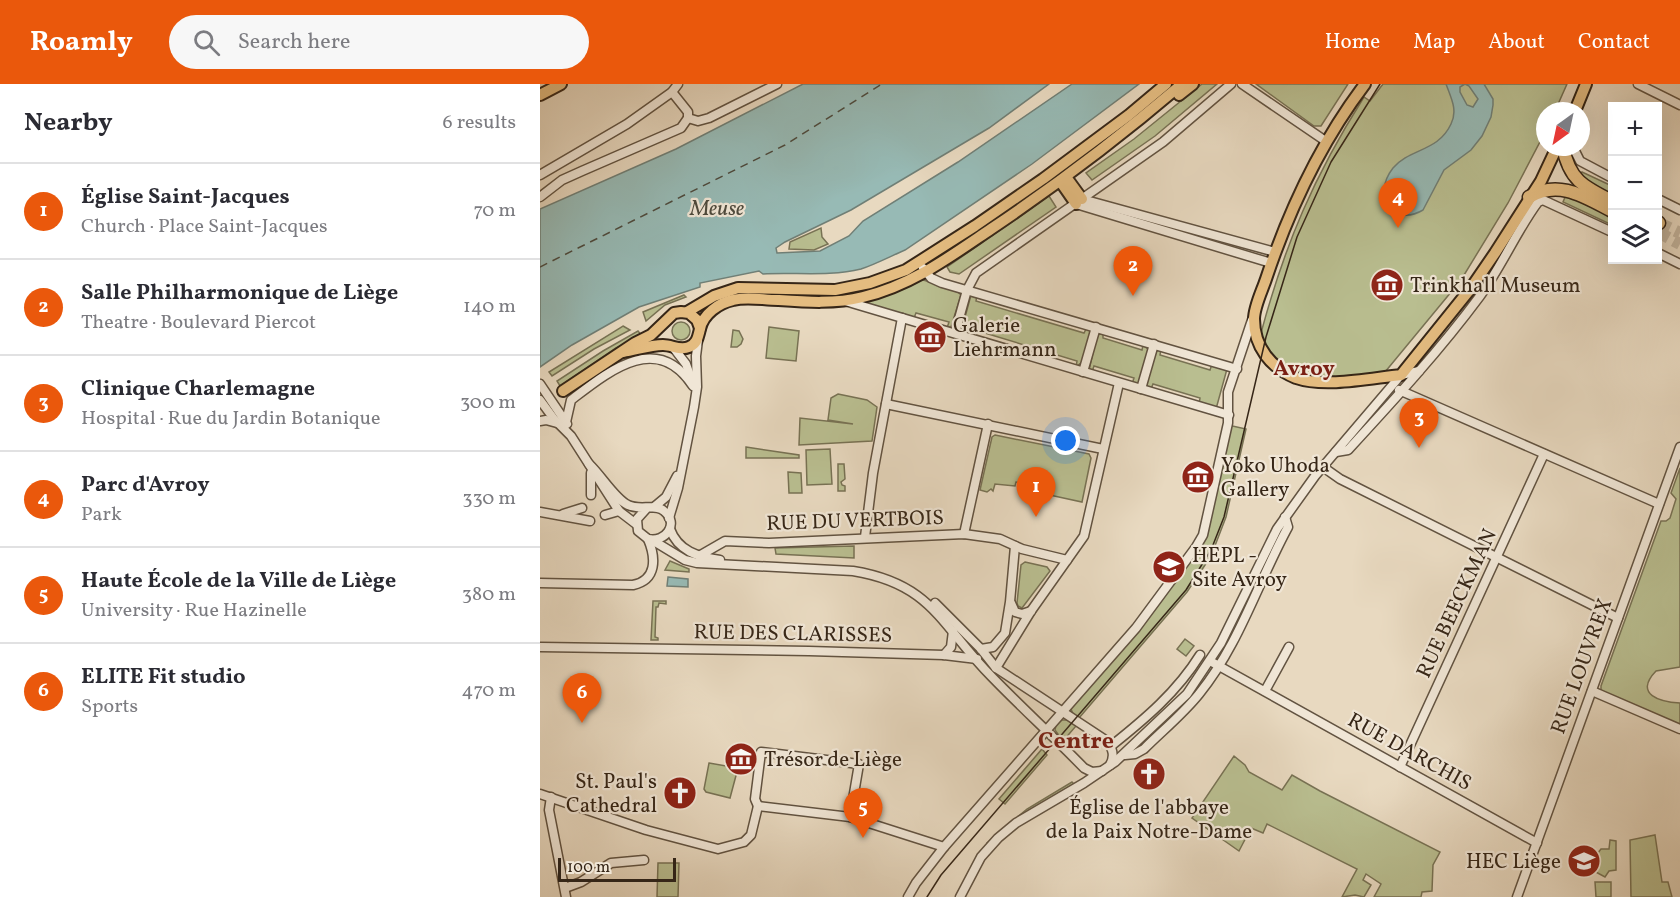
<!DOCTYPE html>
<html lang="en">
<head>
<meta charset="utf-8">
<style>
	:root { --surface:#fff; --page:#f7f7f7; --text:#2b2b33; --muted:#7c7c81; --line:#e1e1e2; --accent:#ea580c }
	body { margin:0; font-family:Vollkorn,serif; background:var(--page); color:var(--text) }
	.controls { position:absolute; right:18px; top:18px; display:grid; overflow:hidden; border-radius:0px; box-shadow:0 6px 24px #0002 }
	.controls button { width:54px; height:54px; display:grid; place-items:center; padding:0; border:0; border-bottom:2px solid var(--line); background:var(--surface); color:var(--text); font:30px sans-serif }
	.compass { position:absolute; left:996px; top:18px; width:54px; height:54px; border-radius:50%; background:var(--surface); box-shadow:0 6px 24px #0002; rotate:213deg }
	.scale { position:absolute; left:18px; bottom:15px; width:118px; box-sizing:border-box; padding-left:6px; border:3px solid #362617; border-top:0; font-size:16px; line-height:21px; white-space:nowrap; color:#362617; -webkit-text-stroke:4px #f0e6d6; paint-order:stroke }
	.you { position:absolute; left:526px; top:357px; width:21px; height:21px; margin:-15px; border:4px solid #fff; border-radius:50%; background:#1a73e8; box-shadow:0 0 0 9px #1a73e833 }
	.badge { display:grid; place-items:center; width:39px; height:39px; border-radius:50%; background:var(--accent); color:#fff; font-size:20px; font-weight:700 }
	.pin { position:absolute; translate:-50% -50px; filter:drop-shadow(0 2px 3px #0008) }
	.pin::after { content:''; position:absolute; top:32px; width:21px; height:18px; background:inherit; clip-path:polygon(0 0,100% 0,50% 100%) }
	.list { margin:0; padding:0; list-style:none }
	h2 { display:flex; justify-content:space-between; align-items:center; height:78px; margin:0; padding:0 24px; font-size:26px }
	h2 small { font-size:20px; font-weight:400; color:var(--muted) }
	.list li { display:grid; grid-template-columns:39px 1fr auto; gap:18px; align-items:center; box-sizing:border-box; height:96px; padding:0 24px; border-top:2px solid var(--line) }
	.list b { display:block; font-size:22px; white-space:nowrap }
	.list p { margin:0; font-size:20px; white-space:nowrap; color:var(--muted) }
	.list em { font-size:20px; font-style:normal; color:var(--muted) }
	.icon { flex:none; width:33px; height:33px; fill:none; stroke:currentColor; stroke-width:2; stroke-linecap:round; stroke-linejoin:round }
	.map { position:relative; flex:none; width:1140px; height:813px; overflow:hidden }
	header { display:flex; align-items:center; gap:36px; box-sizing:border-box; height:84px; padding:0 30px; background:var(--accent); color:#fff }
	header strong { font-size:28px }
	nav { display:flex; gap:33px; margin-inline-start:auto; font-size:21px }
	.search { width:420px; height:54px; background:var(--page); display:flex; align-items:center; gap:15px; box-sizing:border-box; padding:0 21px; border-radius:33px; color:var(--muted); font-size:22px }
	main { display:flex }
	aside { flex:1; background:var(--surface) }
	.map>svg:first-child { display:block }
</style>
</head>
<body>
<header>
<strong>Roamly</strong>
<div class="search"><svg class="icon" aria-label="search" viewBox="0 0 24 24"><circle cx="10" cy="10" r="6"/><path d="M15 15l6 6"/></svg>Search here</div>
<nav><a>Home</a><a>Map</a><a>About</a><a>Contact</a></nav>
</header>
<main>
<aside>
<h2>Nearby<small>6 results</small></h2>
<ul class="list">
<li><span class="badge">1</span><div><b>Église Saint-Jacques</b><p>Church · Place Saint-Jacques</p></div><em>70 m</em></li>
<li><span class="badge">2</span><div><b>Salle Philharmonique de Liège</b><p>Theatre · Boulevard Piercot</p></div><em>140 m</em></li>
<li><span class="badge">3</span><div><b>Clinique Charlemagne</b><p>Hospital · Rue du Jardin Botanique</p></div><em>300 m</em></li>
<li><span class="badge">4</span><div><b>Parc d'Avroy</b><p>Park</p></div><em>330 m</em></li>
<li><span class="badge">5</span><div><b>Haute École de la Ville de Liège</b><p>University · Rue Hazinelle</p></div><em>380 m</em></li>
<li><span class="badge">6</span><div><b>ELITE Fit studio</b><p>Sports</p></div><em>470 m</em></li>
</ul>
</aside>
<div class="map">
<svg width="1140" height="813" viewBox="0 0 1140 813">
	<rect width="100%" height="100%" fill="#e8d9c0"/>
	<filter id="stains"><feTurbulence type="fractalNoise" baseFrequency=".00333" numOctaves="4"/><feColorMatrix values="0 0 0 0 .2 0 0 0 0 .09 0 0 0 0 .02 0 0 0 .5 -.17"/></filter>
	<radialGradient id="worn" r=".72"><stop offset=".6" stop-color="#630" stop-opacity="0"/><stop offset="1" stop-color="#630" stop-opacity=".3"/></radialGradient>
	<g fill="#b9be90" stroke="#787254" stroke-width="1.5">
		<path d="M662,0H677L615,52L552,96L546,89L594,55Z"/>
		<path d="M716,0H808L781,42H774Z"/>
		<path d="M843,0H1027L1015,27H1005L1003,52L968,119L921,196L845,288C824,291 800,297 779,295C754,293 724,275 721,249C745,160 774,92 824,13L830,17Z"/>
		<path d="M1042,88L1072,102V111L1052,101L1040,90Z"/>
		<path d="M1026,111L1072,133V141L1023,118Z"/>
		<path d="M509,112L516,123L419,190L410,188L407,183Z"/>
		<path d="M281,144L282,153L288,160L274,166L249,165L250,158Z"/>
		<path d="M380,195L416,206L421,211L411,243L407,244L409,238L376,229L374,234L325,220V216Z"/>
		<path d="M144,211L146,213L125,221L106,237L103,228Z"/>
		<path d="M431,211H437L436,217L544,249L547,243L551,249L542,278L536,283L537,277L425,243L423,249L421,248Z"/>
		<circle cx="141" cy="247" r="9"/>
		<path d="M83,242L90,246L54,265L12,292L9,288Z"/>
		<path d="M229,243L259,247L256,277L226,274Z"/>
		<path d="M193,246L199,247L203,255L201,260L197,263H191Z"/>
		<path d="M98,247L102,252L76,264L20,302L17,297L63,267Z"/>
		<path d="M563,249V254L602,266L603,261L609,266L598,300H592L594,294L554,282L552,288L549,286L557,251Z"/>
		<path d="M619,265H621L620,271L670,286L672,280L687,285L676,325L659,320L660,314L613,300L611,305L608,304L606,298L616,268Z"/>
		<path d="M298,310L327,316L337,323L332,357L259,361L260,334L313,340L288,336L291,314Z"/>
		<path d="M688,341L706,345L686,433L673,467L665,481L647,508L539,634L533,630L529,620L657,464Z"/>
		<path d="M455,351L549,370L551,374L542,418L491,407L492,401L476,398L475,402L455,400L453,407L451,405L447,408L440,406L452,353Z"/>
		<path d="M206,363L259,371V374H206Z"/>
		<path d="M290,365L292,400L267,401L266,366Z"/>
		<path d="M298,380H304L305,395L301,398L302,401L305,402V407H298Z"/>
		<path d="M1140,384V583L1116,587C1093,611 1121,618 1140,619V641L1061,607V602L1121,437H1126L1130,434L1136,415L1131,409Z"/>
		<path d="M248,388L261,389L262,409H249Z"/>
		<path d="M314,462V474L236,470L235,464Z"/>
		<path d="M130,477L149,485V488L125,486Z"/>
		<path d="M485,478L507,483L510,487L482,524L478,522L477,519L481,481Z"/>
		<path d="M113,517H126V520L119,519L118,523H116L115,553L118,554V556H111Z"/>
		<path d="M645,555L654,562L646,572L637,565Z"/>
		<path d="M522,636H527L536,642L523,657L515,646L516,641Z"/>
		<path d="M502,665L507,671L465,720L459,715Z"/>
		<path d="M694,672L705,681L709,688L742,706L752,691L780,707L900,768L893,781L892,807L882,808L881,813H834L841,800L826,790L823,796L831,801L824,813L815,811L802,813L817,785L727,740L723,749L711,744L699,767L652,734Z"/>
		<path d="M169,679L198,684L190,714L166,708L164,705Z"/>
		<path d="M532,698L537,703L476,739L451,762L447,759L487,725Z"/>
		<path d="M1115,751L1122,798H1128L1132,813H1091L1090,756Z"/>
		<path d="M1070,756L1076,757V786L1069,787L1065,793L1054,787L1057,770L1061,765H1069Z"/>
		<path d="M118,779H139L138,813H117Z"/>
		<path d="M1055,798H1071V813H1056Z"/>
	</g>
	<g fill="#97bab5" stroke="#707f76" stroke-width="1.5" fill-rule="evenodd">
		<path d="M263,0H509L449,44L311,126L245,158L236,164L237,169L280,167L309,152L323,137L418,78L532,0H599L492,80L365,166C351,172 336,180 321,185C290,193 254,188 223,190L219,187L160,199V203L99,223L32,261L0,283V125L136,65Z"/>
		<path d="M906,0H944L953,15V21L951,33L942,52L931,66L904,86L883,126C853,144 831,112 853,84C870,64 898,68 911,40C918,26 911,14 906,0ZM925,0L929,2L938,15L933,23L927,21L920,8V3Z"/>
		<path d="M128,493L148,495V503L127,502Z"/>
	</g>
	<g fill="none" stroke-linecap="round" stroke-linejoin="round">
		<path stroke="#4e4b3e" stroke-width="1.5" stroke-dasharray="8 6" stroke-linecap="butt" d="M0,183L245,61L342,0"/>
		<g stroke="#c4b59e" stroke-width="12" stroke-dasharray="12 6" stroke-linecap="butt">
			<path d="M1119,139L1140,149"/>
			<path d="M1118,148L1140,160"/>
		</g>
		<defs>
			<g id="minor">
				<path d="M702,0L787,58"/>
				<path d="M1098,0L1140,21"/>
				<path d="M148,34L158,37L169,34L237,0"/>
				<path d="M1033,63L1040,77L1072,94"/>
				<path d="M0,91L87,40L132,8L138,0"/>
				<path d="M0,113L22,96L42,87L141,44L148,34V28L132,8"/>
				<path d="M542,115L735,168"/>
				<path d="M1118,115L1140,126"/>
				<path d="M536,120L731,179"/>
				<path d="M1118,169L1140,180"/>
				<path d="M383,184L391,194L402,199L697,285"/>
				<path d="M305,217L689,331"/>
				<path d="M415,249L427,206L436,189L623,58L691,0"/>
				<path d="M133,263L146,280L151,294"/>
				<path d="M543,288L556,243"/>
				<path d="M0,300L27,340"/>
				<path d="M601,305L614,260"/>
				<path d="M859,306L1119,420"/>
				<path d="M0,316L14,335L31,352L79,427L96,440"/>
				<path d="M346,320L563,365"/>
				<path d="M0,337L6,336L17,339"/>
				<path d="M26,338L31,316C69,287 117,247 153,302"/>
				<path d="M796,368L808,366C854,316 900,266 940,212C962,182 977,146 998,118L1003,116L1072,148"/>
				<path d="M49,380C61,391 75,415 88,421C100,427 115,419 124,427C140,440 125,459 108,455L98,447L97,435L106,425"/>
				<path d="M783,383L800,395L1078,534"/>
				<path d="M51,411V389"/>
				<path d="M114,423L126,413L137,392"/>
				<path d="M0,428L50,437"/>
				<path d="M23,430L42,424"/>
				<path d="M65,431L79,427"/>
				<path d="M129,434L138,404L154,323L157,303L156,272L158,256"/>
				<path d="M130,445C138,467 158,473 180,476"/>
				<path d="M424,450L448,340"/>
				<path d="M325,453L333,389L362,234"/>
				<path d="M112,456L145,476L157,479L313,487C393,500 401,542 452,593C482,624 514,653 544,684L552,688L562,687"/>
				<path d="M159,472L185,457L229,459L424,450L460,455L482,465L527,476"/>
				<path d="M0,499L93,501C117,496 116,474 108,455"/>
				<path d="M395,519L441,565L456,584L567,657C573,665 575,672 570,681"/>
				<path d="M471,519L475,528L482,530L491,527"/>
				<path d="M0,563L269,567L404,571L437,575"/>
				<path d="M441,565L453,563L465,549L470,518L475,462"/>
				<path d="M404,571L411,563L413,547"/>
				<path d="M670,577L997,759"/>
				<path d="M456,584L491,527L544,452L579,299"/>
				<path d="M725,607L749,563"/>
				<path d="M1052,607L1140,645"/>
				<path d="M571,662C605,635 637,608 660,571"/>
				<path d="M585,671L595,670L604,665C622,647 643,630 659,610C699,561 718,498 748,443L745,433"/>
				<path d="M860,683L1004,370"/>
				<path d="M0,710L106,746L178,765L204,758L211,751L218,722"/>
				<path d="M11,713L9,726L26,813"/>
				<path d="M218,722L215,715L221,668L319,680L310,733"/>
				<path d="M218,722L310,733L404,763"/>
				<path d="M25,804L41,798L71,779L104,776"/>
				<path d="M368,813L376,799L404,763L596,544L656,463L663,451L688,339V308L712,236"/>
				<path d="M420,813L441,773L458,754L476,739L544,699L575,678L647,610L681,559L737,445L775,392L861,291L879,287"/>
				<path d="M977,813L1140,363"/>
			</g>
			<g id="major">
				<path d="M825,0C781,58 749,126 726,195C722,207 714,223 714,235C714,263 731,284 756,294C785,304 831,294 861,291L931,204L955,169L1001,97L1017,63"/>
				<path d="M0,11L21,0"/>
				<path d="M639,11L653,0"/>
				<path d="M1035,27L1046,0"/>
				<path d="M526,93L542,115"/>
				<path d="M520,97L536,120"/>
				<path d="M147,228L174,212L198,204L295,206L330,199L366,186L435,142L503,95L589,31L626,0"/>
				<path d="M83,268C96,266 110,261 123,261C132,261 140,267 149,263C158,259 158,252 160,245C163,230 179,219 193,216C207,212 223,216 238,216C267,218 295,220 323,213C371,202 411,172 451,145C518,100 581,52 642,0"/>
				<path d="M23,307L95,259L111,251L134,229L141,228L149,229L157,236L160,244"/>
			</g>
			<g id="highway">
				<path d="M1023,63C1029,96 1044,103 1072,117"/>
				<path d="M989,113C1019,95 1045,113 1072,127"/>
				<path d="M1118,138L1119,139"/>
			</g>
		</defs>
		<use href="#minor" stroke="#625341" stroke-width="11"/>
		<use href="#major" stroke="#362617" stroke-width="14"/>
		<use href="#highway" stroke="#362617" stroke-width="15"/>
		<use href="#minor" stroke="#f0e6d6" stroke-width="8"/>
		<use href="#major" stroke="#e4bc80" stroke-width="10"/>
		<use href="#highway" stroke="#e4bc80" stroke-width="12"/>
		<path stroke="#362617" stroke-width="1.5" d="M387,813L401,791L646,506L671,466L684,433L726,253L757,153L791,78L840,0"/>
	</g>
	<defs>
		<symbol id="museum-disc" viewBox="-11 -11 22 22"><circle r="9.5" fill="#8f2418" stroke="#f0e6d6"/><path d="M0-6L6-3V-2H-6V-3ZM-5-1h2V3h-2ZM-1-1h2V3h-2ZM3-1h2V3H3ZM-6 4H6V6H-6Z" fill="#fff"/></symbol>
		<symbol id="university-disc" viewBox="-11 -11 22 22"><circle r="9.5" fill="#8f2418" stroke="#f0e6d6"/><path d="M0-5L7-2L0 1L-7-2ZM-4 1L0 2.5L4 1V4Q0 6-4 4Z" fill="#fff"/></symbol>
		<symbol id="church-disc" viewBox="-11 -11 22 22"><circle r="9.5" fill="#8f2418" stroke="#f0e6d6"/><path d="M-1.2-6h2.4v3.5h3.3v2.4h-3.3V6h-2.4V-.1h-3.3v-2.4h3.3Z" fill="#fff"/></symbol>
	</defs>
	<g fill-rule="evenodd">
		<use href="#museum-disc" x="828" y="182" width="38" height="38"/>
		<use href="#museum-disc" x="371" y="234" width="38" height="38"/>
		<use href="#museum-disc" x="639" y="374" width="38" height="38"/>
		<use href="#university-disc" x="610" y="464" width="38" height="38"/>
		<use href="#museum-disc" x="182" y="656" width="38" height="38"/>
		<use href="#church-disc" x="590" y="671" width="38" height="38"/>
		<use href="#church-disc" x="121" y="690" width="38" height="38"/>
		<use href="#university-disc" x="1025" y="758" width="38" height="38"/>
	</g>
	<g text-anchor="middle" stroke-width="4.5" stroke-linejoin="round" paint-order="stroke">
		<g font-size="21" fill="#362617" stroke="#f0e6d6" text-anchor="start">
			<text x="870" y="208">Trinkhall Museum</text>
			<text x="413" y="248">Galerie<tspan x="413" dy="24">Liehrmann</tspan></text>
			<text x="681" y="388">Yoko Uhoda<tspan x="681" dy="24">Gallery</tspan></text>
			<text x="652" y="478">HEPL -<tspan x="652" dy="24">Site Avroy</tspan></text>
			<text x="224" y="682">Trésor de Liège</text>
			<text x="117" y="704" text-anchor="end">St. Paul's<tspan x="117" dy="24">Cathedral</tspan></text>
			<text x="609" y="730" text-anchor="middle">Église de l'abbaye<tspan x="609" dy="24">de la Paix Notre-Dame</tspan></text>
			<text x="1021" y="784" text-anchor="end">HEC Liège</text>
		</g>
		<g font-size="21" fill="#362617" stroke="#f0e6d6">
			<text transform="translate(315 436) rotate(-2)" y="7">RUE DU VERTBOIS</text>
			<text transform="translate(916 519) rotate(-65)" y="7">RUE BEECKMAN</text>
			<text transform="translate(253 549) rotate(1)" y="7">RUE DES CLARISSES</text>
			<text transform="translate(1041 582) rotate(-70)" y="7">RUE LOUVREX</text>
			<text transform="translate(870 667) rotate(29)" y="7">RUE DARCHIS</text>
		</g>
		<g font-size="22" font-style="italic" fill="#4e4b3e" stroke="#f0e6d6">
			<text x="177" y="131">Meuse</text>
		</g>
		<g font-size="22" font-weight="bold" fill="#7a1f14" stroke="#f0e6d6">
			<text x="764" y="291">Avroy</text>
		</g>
		<g font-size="24" font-weight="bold" fill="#7a1f14" stroke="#f0e6d6">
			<text x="536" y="664">Centre</text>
		</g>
	</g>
	<rect width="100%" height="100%" filter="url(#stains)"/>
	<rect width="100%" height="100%" fill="url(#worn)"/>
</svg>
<div class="controls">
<button>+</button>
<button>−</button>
<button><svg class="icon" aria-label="layers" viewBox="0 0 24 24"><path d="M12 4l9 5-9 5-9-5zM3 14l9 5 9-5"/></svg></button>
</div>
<svg class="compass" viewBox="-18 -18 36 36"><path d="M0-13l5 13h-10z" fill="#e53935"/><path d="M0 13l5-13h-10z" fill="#7c7c81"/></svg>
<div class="scale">100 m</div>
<div class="you"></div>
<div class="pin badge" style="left:496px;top:433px">1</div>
<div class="pin badge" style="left:593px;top:212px">2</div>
<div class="pin badge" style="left:879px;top:364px">3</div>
<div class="pin badge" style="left:858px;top:144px">4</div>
<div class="pin badge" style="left:323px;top:754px">5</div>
<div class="pin badge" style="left:42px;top:639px">6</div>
</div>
</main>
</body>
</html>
